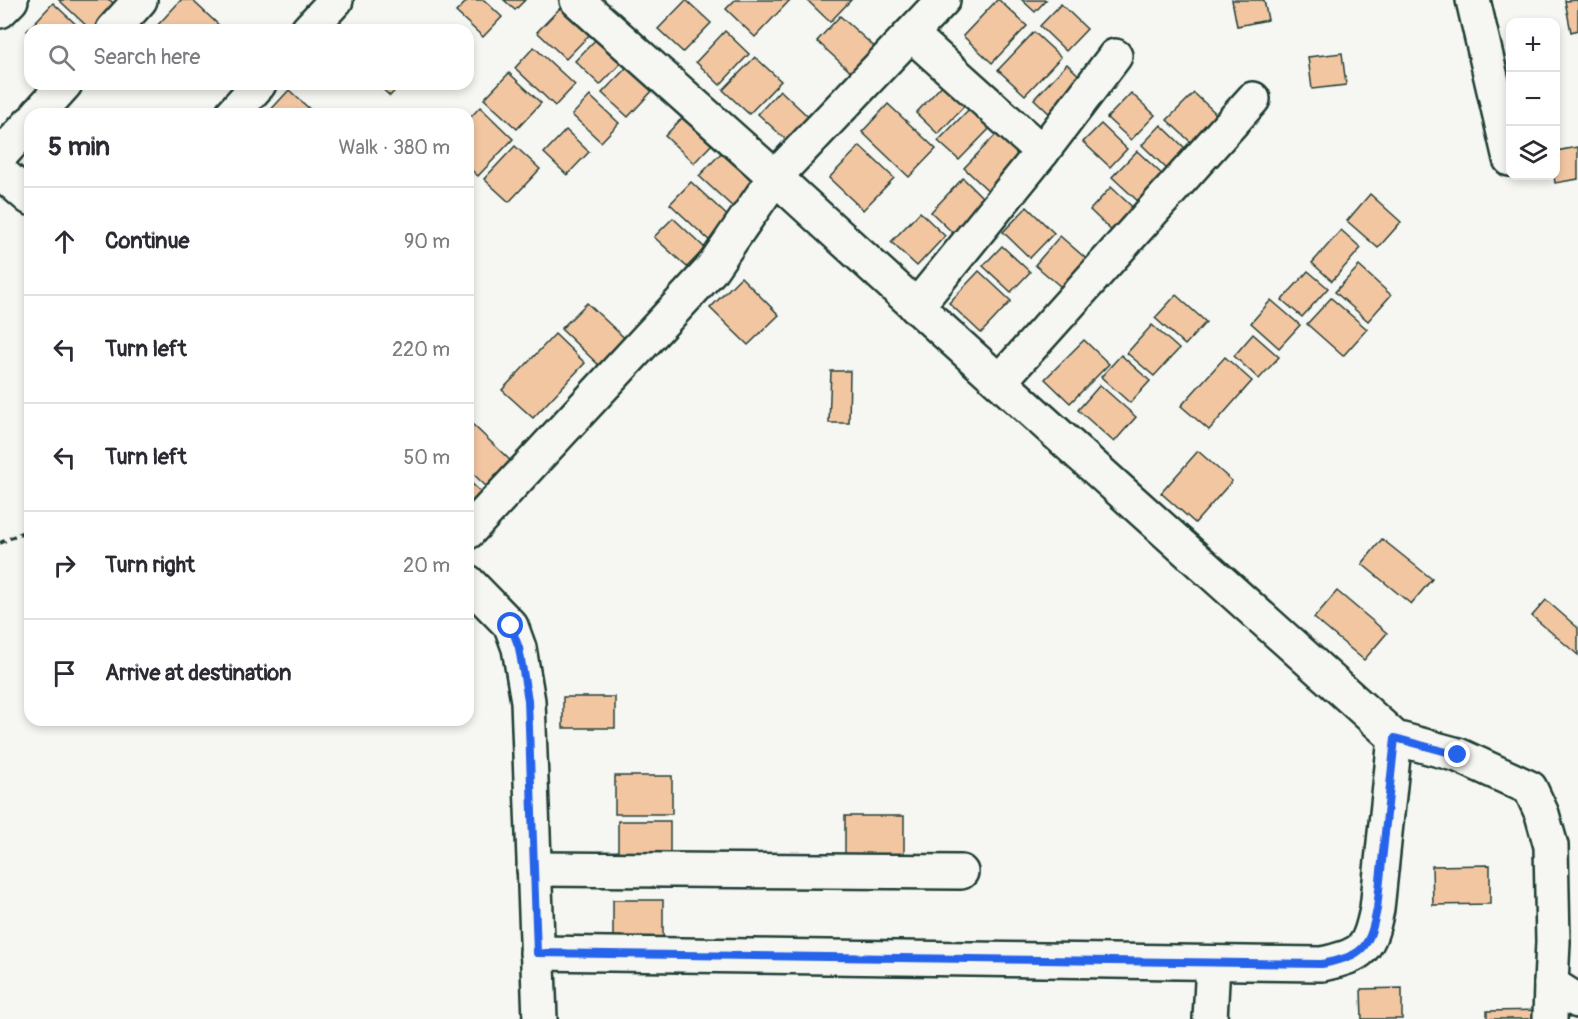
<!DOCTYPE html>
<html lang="en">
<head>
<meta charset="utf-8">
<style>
	:root { --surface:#fff; --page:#f7f7f7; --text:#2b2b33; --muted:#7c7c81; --line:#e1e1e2 }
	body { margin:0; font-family:Pangolin,sans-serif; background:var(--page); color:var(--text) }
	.controls { position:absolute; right:18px; top:18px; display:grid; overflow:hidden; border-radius:12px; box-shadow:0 3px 9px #0003 }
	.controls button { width:54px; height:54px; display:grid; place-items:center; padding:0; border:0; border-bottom:2px solid var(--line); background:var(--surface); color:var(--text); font:30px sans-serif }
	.stop { position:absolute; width:18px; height:18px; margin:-14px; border:4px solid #2563eb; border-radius:50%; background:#fff }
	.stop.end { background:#2563eb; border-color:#fff; box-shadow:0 2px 6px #0008 }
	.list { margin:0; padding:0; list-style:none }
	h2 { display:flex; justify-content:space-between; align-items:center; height:78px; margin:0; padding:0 24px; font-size:26px }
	h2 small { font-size:20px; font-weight:400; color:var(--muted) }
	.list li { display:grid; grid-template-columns:39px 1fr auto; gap:18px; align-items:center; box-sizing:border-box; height:108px; padding:0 24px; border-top:2px solid var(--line) }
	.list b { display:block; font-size:22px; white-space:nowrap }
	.list em { font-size:20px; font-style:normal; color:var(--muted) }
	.icon { flex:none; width:33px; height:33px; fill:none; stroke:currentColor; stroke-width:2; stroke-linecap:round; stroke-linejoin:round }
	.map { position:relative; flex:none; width:1578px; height:1019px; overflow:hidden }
	.search { position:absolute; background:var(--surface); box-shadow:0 3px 9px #0003; left:24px; top:24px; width:450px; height:66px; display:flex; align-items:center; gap:15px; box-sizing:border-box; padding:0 21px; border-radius:18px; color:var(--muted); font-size:22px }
	.panel { position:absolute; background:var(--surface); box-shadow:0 3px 9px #0003; left:24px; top:108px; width:450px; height:618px; border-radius:18px }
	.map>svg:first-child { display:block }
</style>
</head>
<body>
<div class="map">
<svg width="1578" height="1019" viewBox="0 0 1578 1019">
	<rect width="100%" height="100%" fill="#f6f6f2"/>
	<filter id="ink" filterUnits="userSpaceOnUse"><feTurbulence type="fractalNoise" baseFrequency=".0167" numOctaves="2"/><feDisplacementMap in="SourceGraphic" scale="12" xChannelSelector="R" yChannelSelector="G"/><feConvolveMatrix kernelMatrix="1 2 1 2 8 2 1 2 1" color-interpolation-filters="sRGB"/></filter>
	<g filter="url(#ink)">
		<g fill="#f3c6a2" stroke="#1f3d34" stroke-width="1.5">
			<path d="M59,0H110L119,9L99,30H91Z"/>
			<path d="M181,0H192L224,30H157L155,28Z"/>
			<path d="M468,0H484L502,17L483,37L456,12Z"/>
			<path d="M504,0H525L515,10Z"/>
			<path d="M686,0L711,23L683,52L658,29Z"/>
			<path d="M735,0H790L755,37L726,9Z"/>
			<path d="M807,0H851L830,22Z"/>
			<path d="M997,0H999L1027,26L992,63L963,36Z"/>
			<path d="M1022,0H1046L1035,12Z"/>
			<path d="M1232,0H1264L1268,20L1237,26Z"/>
			<path d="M1578,0V30L1571,32L1565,1Z"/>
			<path d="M53,3L82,30H30V34L27,31Z"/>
			<path d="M564,4L593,31L566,59L537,32Z"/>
			<path d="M1061,4L1087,29L1066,51L1040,26Z"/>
			<path d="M840,16L879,51L855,76L817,41Z"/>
			<path d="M725,31L749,54L720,85L696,62Z"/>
			<path d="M1034,32L1061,57L1025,95L998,70Z"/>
			<path d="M600,35L625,59L600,85L575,61Z"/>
			<path d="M534,47L575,85L555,106L515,68Z"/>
			<path d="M1342,53L1346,85L1312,89L1308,57Z"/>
			<path d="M755,57L781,81L749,114L723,90Z"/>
			<path d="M1067,64L1087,83L1054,118L1034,99Z"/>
			<path d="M627,67L653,90L628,117L602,93Z"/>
			<path d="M509,73L541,103L517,129L484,99Z"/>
			<path d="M946,81L968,102L938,134L916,113Z"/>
			<path d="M377,84H401L390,96Z"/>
			<path d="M289,90L315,114H267Z"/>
			<path d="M780,90L817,125L795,148L758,114Z"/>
			<path d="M1131,93L1155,115L1131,140L1107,118Z"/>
			<path d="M1194,93L1222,119L1196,147L1167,120Z"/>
			<path d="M590,96L619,123L601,142L572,115Z"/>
			<path d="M888,104L936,149L909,177L862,132Z"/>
			<path d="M974,104L995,123L959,160L938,141Z"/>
			<path d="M480,107L513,139L478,176L468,167V120Z"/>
			<path d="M683,117L712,144L694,163L665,136Z"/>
			<path d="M1007,123L1037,151L994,196L964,168Z"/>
			<path d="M1101,124L1127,149L1110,167L1083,142Z"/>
			<path d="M1161,125L1187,150L1168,170L1142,145Z"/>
			<path d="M566,130L589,152L567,175L544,153Z"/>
			<path d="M515,146L540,169L509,202L484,179Z"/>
			<path d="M860,146L894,178L863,210L829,178Z"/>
			<path d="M1578,147V179L1555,183L1554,176H1556V151Z"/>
			<path d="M725,149L760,181L734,208L699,176Z"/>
			<path d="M1137,151L1165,177L1140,203L1112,177Z"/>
			<path d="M963,178L987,202L955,235L931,212Z"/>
			<path d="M691,182L733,221L712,243L670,204Z"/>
			<path d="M1111,187L1142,216L1120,239L1090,210Z"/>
			<path d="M1370,194L1401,222L1378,248L1347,221Z"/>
			<path d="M1027,207L1054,233L1030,258L1003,232Z"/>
			<path d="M920,212L945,236L917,266L891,242Z"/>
			<path d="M673,218L705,248L687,267L654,237Z"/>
			<path d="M1341,230L1361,248L1332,281L1312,263Z"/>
			<path d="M1060,236L1098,269L1073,297L1035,265Z"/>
			<path d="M1002,246L1030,272L1011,292L983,266Z"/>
			<path d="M1359,266L1391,295L1368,321L1335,292Z"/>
			<path d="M979,271L1011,301L981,333L949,303Z"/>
			<path d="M1308,271L1328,288L1302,317L1282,300Z"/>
			<path d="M741,277L779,315L748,345L710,308Z"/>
			<path d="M1176,295L1206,322L1185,345L1155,318Z"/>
			<path d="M1331,298L1367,329L1343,356L1307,324Z"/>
			<path d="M1271,300L1300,325L1279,348L1251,323Z"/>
			<path d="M587,303L632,345L606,372L561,329Z"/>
			<path d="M1152,325L1179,349L1154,376L1127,353Z"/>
			<path d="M555,334L585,363L533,418L502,390Z"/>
			<path d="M1253,334L1279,357L1259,379L1234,356Z"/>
			<path d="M1084,340L1109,364L1070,403L1045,379Z"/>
			<path d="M1121,355L1150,381L1130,403L1101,377Z"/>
			<path d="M1225,357L1252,381L1209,430L1181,406Z"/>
			<path d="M831,371H850L849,423H829Z"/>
			<path d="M1100,385L1136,417L1114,442L1078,410Z"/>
			<path d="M470,422L515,465L491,491L468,469V424Z"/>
			<path d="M1198,451L1232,481L1195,523L1161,493Z"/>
			<path d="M468,480L484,495L468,512Z"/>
			<path d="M1382,539L1432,579L1411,604L1362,564Z"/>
			<path d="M1337,591L1387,633L1364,660L1314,618Z"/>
			<path d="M1546,600L1578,628V655L1532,616Z"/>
			<rect x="563" y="697" width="52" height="31"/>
			<rect x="615" y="776" width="57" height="38"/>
			<rect x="845" y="816" width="59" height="40"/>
			<rect x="618" y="821" width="52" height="32"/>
			<path d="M1490,865V904L1433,905L1432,866Z"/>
			<rect x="613" y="900" width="50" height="40"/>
			<path d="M1402,988V1019H1362L1361,989Z"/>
			<path d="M1544,1010V1019H1487V1011Z"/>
		</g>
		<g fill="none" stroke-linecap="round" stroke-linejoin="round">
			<defs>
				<g id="minor">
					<path d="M577,0L775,177L943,0"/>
					<path d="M1473,0L1510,159"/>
					<path d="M0,11L11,0"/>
					<path d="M113,30L140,0"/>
					<path d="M308,30L336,0"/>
					<path d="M911,34L1042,152L916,307"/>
					<path d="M38,114L65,84"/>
					<path d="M232,114L259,84"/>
					<path d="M1042,152L1115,56"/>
					<path d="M0,156L30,123"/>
					<path d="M0,172L30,198"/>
					<path d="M1000,381L1253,99"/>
					<path d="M468,532L710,271L775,177C980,366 1188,551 1395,738L1458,755L1530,788L1542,814L1551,846L1553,942L1551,984L1578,1001"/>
					<path d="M468,582L511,626L519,648L528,701L540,1019"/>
					<path d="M534,869L961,872"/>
					<path d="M537,953L1322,964C1364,955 1369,949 1377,909L1395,738"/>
					<path d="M1210,1019L1213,963"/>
					<path d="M1550,1019L1551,984"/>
				</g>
			</defs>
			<use href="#minor" stroke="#1f3d34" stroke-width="38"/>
			<path stroke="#1f3d34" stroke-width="4" stroke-dasharray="6 4.5" stroke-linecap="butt" d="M0,543L30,529"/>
			<use href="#minor" stroke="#f6f6f2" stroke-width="33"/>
		</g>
	</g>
	<g fill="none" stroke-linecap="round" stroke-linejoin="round" filter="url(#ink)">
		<path stroke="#2563eb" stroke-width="8" d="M511,626L519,648L528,700L537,953L1322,964C1364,955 1369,949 1377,909L1395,738L1458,755"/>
	</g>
</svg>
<div class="controls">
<button>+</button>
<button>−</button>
<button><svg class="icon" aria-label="layers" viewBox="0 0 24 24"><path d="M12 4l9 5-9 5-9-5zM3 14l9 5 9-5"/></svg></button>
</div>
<div class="stop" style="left:511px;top:626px"></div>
<div class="stop end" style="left:1458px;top:755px"></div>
<div class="search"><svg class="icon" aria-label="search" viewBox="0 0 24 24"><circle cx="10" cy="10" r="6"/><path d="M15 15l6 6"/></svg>Search here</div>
<section class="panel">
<h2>5 min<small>Walk · 380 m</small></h2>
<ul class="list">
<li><svg class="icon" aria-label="ahead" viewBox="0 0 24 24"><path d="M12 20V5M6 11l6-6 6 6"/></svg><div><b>Continue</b></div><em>90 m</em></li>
<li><svg class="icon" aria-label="left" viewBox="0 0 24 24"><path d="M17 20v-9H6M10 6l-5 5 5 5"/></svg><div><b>Turn left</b></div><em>220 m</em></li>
<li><svg class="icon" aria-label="left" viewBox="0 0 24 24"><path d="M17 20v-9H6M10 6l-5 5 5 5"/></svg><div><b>Turn left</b></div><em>50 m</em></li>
<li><svg class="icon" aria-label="right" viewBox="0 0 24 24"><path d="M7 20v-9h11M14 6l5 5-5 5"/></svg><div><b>Turn right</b></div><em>20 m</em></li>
<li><svg class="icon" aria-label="arrive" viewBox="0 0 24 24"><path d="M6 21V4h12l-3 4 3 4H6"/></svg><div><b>Arrive at destination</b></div></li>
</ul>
</section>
</div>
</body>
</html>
